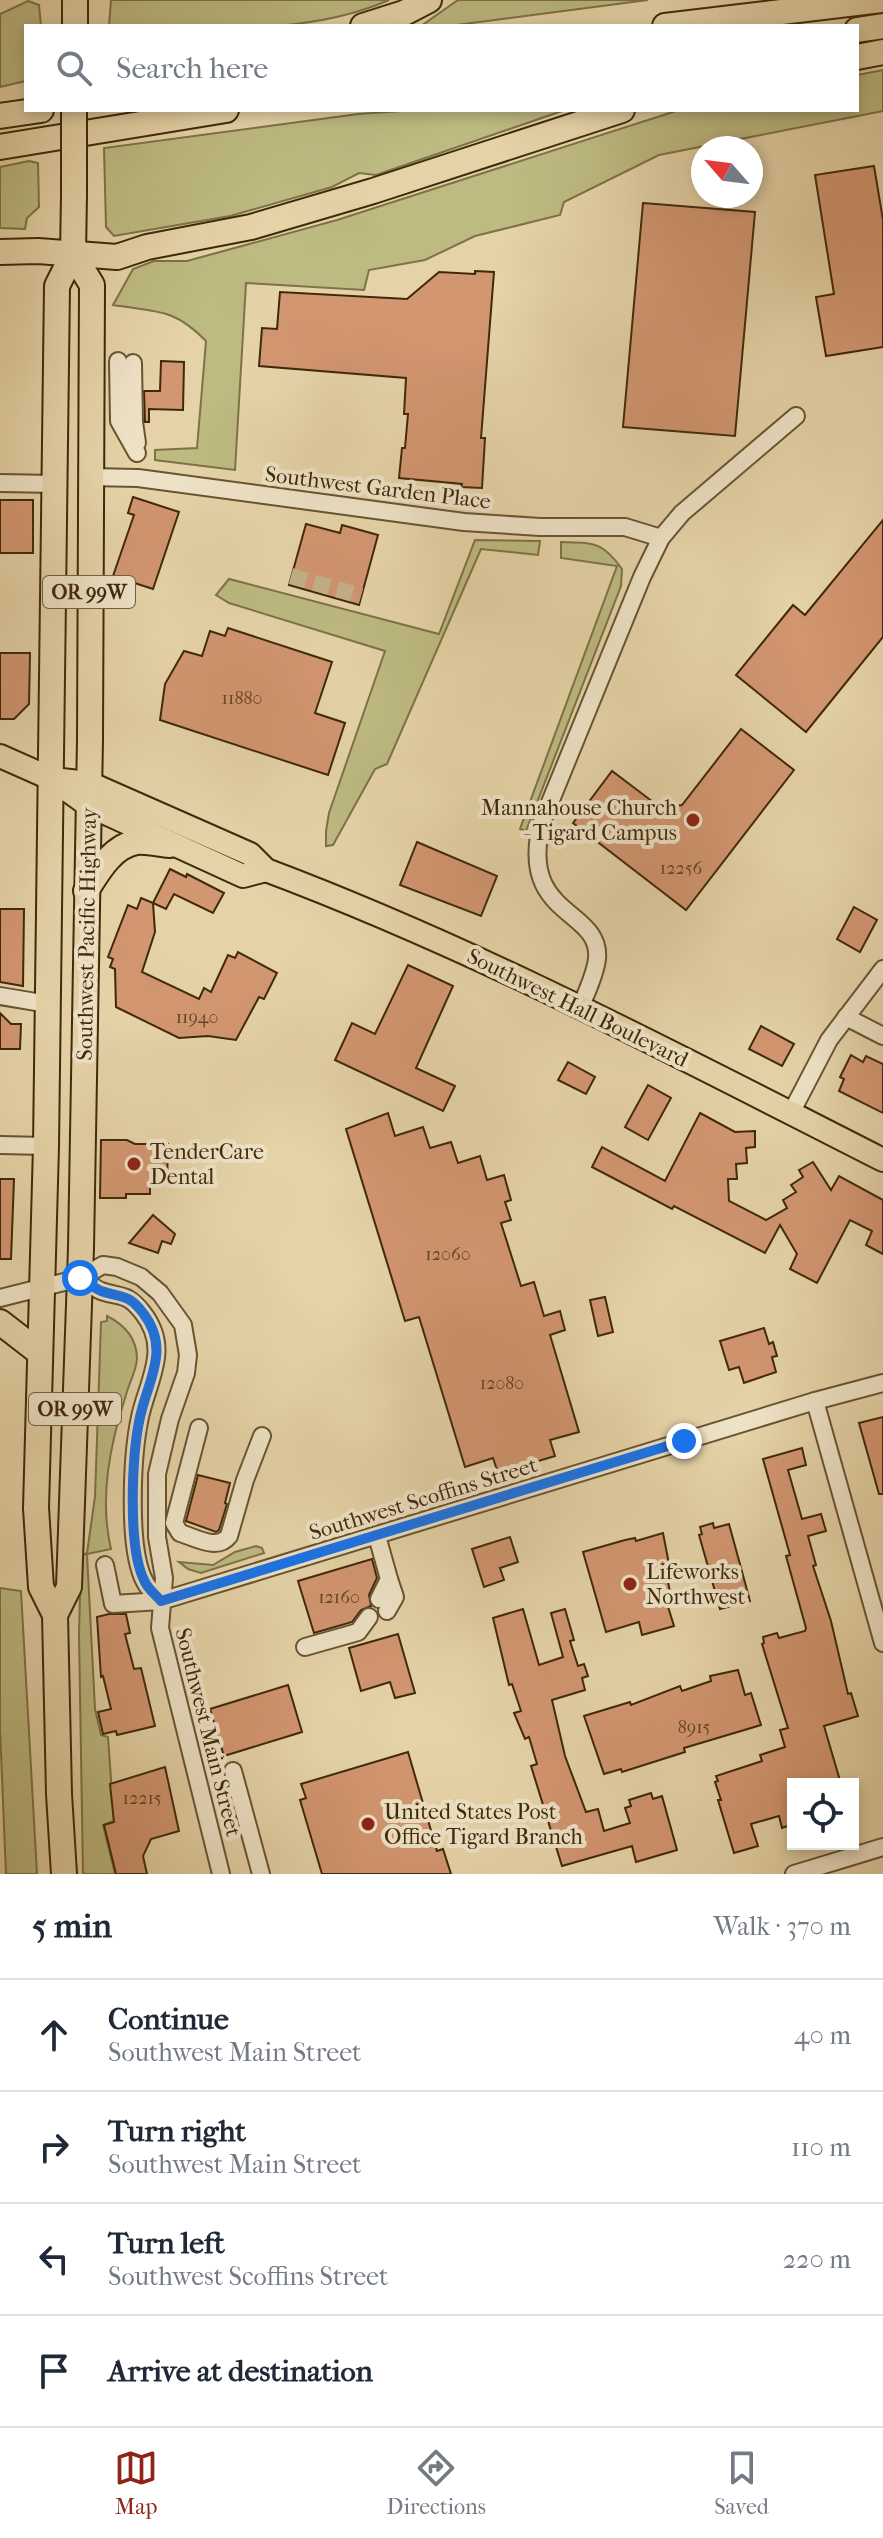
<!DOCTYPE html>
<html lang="en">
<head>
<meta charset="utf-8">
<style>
	:root { --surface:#fff; --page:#f6f6f7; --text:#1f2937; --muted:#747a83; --line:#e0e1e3; --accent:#8f2418 }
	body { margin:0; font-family:"IM FELL French Canon",serif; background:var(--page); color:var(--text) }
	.controls { position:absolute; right:24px; bottom:24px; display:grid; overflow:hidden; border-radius:0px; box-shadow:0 4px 12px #0003 }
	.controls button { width:72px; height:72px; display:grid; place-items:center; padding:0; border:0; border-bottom:2px solid var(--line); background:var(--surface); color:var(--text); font:40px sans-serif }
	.compass { position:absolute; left:691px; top:136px; width:72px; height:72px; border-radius:50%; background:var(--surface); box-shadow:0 4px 12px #0003; rotate:298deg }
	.stop { position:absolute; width:24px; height:24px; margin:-18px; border:6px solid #1a73e8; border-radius:50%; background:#fff }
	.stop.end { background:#1a73e8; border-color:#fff; box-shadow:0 2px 8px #0008 }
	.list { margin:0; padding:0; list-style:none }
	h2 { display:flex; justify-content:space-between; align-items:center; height:104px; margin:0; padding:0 32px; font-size:34px }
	h2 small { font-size:26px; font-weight:400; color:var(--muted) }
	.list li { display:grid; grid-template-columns:52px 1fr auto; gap:24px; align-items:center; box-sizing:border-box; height:112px; padding:0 32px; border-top:2px solid var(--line) }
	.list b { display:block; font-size:30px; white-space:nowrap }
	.list p { margin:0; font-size:26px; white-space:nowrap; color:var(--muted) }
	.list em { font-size:26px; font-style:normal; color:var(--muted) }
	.icon { flex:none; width:44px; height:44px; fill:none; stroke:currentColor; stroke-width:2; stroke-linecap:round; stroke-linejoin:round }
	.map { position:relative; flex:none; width:883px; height:1874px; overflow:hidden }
	.search { position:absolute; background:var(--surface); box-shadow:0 4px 12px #0003; left:24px; right:24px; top:24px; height:88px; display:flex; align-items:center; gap:20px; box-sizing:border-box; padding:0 28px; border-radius:0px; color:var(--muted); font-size:30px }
	.sheet { height:552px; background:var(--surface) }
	nav { display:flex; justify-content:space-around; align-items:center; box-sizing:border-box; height:112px; border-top:2px solid var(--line); background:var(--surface); font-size:22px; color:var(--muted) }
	nav a { display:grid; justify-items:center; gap:4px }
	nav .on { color:var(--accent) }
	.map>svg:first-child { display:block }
</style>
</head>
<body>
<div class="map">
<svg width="883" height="1874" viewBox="0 0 883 1874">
	<rect width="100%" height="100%" fill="#e5d3a7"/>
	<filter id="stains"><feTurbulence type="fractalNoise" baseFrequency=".0025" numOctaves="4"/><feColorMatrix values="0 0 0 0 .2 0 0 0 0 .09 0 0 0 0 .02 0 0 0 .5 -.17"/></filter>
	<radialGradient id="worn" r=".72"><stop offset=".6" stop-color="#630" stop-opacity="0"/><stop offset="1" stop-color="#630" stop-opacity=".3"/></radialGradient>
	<g fill="#bdba82" stroke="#7e7246" stroke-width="2">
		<path d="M111,0H389C302,38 201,26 109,26Z"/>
		<path d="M458,0H648L449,26H421Z"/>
		<path d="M28,1L39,5L41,26H26V81L0,87V14Z"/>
		<path d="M883,70V111L659,155L564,202L560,215L475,236L425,260L369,270L364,290L246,283L235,470L155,460V450L197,448L206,341C174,308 157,312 113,305L133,269L154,261H187L337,220L679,110H857V75Z"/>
		<path d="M415,110H565L376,175L359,173L332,187L230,216L114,236L106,227L104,148L358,114Z"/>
		<path d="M29,161L38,163L39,207L27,218L25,229L0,228V167Z"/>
		<path d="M475,540L540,541L538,555L481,549L387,764L375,769L333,845L326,846V831L329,813L385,651L229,603L216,595L229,579L439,634Z"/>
		<path d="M561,542C594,543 602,541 622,569L621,586L526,831L520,829L617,566L561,558Z"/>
		<path d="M107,1316C125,1325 137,1338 137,1359C136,1372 129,1383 126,1395C110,1444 99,1498 111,1549L87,1554L95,1709L101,1735L108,1737L114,1821L103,1825L115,1874H83L79,1634L81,1556L87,1553L95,1497L101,1322L107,1321Z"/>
		<path d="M256,1546L262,1548L264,1553L201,1573L188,1569L179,1562L213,1565L235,1552Z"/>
		<path d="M0,1588L21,1591L37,1874H6L0,1729Z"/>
	</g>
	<g fill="#d29671" stroke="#3f290a" stroke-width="2">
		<path d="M874,166L883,220V347L826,356L816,297L834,294L815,175Z"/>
		<path d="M643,203L755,212L735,436L623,427Z"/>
		<path d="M475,271L494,272L481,438H485L482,488L461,487L462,484L399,478L402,448H405L408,414H404L406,378L259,366L262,328L277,329L280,292L407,299L439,272L475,274Z"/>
		<path d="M161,361L184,362L183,410L149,409V422H145L144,391H160Z"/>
		<path d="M133,497L179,512L153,589L113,576L134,515L128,513Z"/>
		<rect x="0" y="500" width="33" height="53"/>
		<path d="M883,520V637L806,732L736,675L793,605L805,615Z"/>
		<path d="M306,524L340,533L342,525L378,535L359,605L289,585Z"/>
		<path d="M228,628L332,662L315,713L345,723L328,775L160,720L165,684L184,651L202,656L210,631L225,636Z"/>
		<path d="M0,653H30L29,704L14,719H0Z"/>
		<path d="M741,729L794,770L686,910L573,823L612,771L661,808L682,805Z"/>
		<path d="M417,842L497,876L481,916L400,885Z"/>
		<path d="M170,869L186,877L187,874L224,893L213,913L174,894L166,909L153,903Z"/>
		<path d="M141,898L153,903L155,932L142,972L199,999L204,988L211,992L228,955L235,958L238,952L277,973L264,999L259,997L236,1040L208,1036L179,1038L116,1007L115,969L110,967L113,959L108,957L128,905L137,909Z"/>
		<path d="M854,907L877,920L860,952L837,939Z"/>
		<path d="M0,909H24L23,986L0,982Z"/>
		<path d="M408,965L453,986L416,1068L455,1086L443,1111L335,1060L352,1023L375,1034Z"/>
		<path d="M0,1013L11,1024H21L20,1049H0Z"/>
		<path d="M761,1026L794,1044L782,1066L749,1049Z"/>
		<path d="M851,1055L863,1062L866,1056L883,1064V1113L839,1091L844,1079L840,1077Z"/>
		<path d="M568,1062L595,1077L586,1094L558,1080Z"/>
		<path d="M648,1085L671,1098L648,1140L625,1127Z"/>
		<path d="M388,1113L395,1136L423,1127L430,1148L451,1142L458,1163L480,1156L487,1180L504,1175L511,1200L505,1202L511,1220L501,1223L521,1286L534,1282L544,1316L560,1311L565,1330L550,1335L579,1432L550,1440L555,1456L498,1473L493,1458L465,1467L419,1317L405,1321L346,1129Z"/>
		<path d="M700,1113L735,1132L755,1131V1147L746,1148L747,1163L736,1164L737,1179H728L729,1201L766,1220L787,1208L783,1200L796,1192L791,1185L803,1177L799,1170L813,1162L831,1190L839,1176L883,1200V1254L866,1245L872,1231L850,1220L817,1283L790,1269L797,1254L780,1225L765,1253L674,1206L672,1209L592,1167L602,1147L665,1181Z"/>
		<path d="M101,1140H127L135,1144H168L167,1183H150V1194H126V1198H100Z"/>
		<path d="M0,1179H14L11,1259H0Z"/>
		<path d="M153,1215L175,1234L171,1244L162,1241L158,1253L129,1243Z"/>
		<path d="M605,1297L613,1332L598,1336L590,1300Z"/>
		<path d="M764,1328L769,1344L773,1342L777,1356L772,1357L776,1372L744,1383L739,1367L729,1370L720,1341Z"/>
		<path d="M883,1417V1494H879L859,1423Z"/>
		<path d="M802,1448L806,1465L788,1470L802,1519L821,1514L826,1531L808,1536L816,1565L813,1566L831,1621L848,1694L851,1693L858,1716L824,1726L841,1784H793V1824L782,1828L779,1816L751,1824L758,1846L734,1853L718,1800H721L715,1782L718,1781L716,1776L762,1761L760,1755L785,1747L780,1730L788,1728L762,1644L764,1643L763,1637L777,1633L779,1638L805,1631L806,1628L786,1556L790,1555L763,1459Z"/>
		<path d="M198,1475L230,1483L225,1503L227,1504L219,1530L216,1532L186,1521Z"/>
		<path d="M713,1523L714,1528L729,1524L750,1601L720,1609L699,1535L702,1534L700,1527Z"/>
		<path d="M663,1533L670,1569L666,1570L671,1598L666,1600L674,1626L642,1635L639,1622L606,1632L583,1552L625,1540L635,1538L636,1541Z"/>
		<path d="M510,1537L518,1562L500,1568L504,1580L484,1587L472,1549Z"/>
		<path d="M372,1559L377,1578L369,1595L371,1606L361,1610L352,1622L314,1633L298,1581Z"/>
		<path d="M523,1609L539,1665L563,1657L551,1613L565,1609L574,1640L570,1641L578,1666L584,1664L588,1676L582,1678L585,1690L552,1700L565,1756L586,1812L598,1809L604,1831L630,1823L625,1808L631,1806L629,1800L651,1793L653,1799L662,1796L677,1850L636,1862L632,1846L562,1866L531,1766L537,1764L529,1737L525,1739L514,1713L521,1711L512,1684L509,1685L493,1618Z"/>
		<path d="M109,1614H126L130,1633L125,1634L134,1669L141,1668L155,1726L117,1735L116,1731L103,1734L98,1712L111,1709L103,1676L101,1677L97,1617Z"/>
		<path d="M398,1634L415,1693L395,1698L390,1682L361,1691L349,1648Z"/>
		<path d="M738,1670L745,1695L751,1693L761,1725L684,1748L685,1752L622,1772L621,1769L604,1774L584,1716L630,1702L631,1705L680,1686L682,1691L711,1681L710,1676Z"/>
		<path d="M288,1685L302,1732L224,1756L210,1709Z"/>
		<path d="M408,1752L437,1851L443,1849L451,1874H322L300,1800L306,1798L301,1784Z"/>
		<path d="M165,1767L179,1831L151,1839L143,1856L147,1874H116L104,1825L114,1822L110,1784Z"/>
	</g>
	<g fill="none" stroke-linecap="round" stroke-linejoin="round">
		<path stroke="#c4b188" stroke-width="16" stroke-dasharray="16 8" stroke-linecap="butt" d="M291,576L361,596"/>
		<defs>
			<g id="minor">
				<path d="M118,361L119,421L137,453"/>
				<path d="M133,363L134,422L137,443"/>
				<path d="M89,477L138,478L464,522L540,527H625L661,538"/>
				<path d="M0,483L56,484"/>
				<path d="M0,996L48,1004"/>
				<path d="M581,1006C587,991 595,975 597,959C602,908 517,918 542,822L642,577L661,538L682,513L796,416"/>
				<path d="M846,1017L883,1036"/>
				<path d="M791,1113L829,1040L883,969"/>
				<path d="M0,1145L46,1146"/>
				<path d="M80,1278C87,1282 94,1288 101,1291C121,1298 127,1292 143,1313C171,1349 148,1380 140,1417C132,1454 127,1550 145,1582C148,1589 156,1595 161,1601"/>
				<path d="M0,1298L80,1278L103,1265L117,1267L141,1277L160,1293L183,1325L188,1355L186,1373L170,1419L157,1474V1537L164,1578L160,1628L221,1874"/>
				<path d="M815,1401L883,1643"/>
				<path d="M199,1428L174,1523L180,1533C197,1538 217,1551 229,1536L245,1480L262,1436"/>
				<path d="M377,1536L389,1579L379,1599"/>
				<path d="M105,1565L113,1604L161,1601L815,1401L883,1383"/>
				<path d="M387,1611L395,1597L389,1579"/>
				<path d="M305,1647L358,1632L369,1617"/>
				<path d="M233,1771L261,1874"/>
				<path d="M794,1874L883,1847"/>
			</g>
			<g id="major">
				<path d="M0,756L52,779L88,805L243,876L266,870"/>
				<path d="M52,779L89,783L250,854L266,870C479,950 680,1057 883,1160"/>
			</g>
			<g id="highway">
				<path d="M75,26V0"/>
				<path d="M363,26L404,13L429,0"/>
				<path d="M665,26L881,0"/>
				<path d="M857,30L883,26"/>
				<path d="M857,57L883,52"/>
				<path d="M0,116L41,110"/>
				<path d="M0,147L226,110"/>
				<path d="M0,252L38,251L117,257L147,247L251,227L373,191L622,110"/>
				<path d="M86,891C98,872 112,846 137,842C147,841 159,844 170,845"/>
				<path d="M0,1322L40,1353"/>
				<path d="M55,1615L41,1587L36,1508L46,1146L57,286L73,254L74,195"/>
				<path d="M64,1874L59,1794L55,1615L69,1587L81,1248L90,739L92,285L73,254"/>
			</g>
		</defs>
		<use href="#minor" stroke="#685431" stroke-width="20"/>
		<use href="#major" stroke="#3f290a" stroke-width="26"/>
		<use href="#highway" stroke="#3f290a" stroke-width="28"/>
		<use href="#minor" stroke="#eee2c6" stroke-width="16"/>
		<use href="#major" stroke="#e5d3a7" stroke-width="22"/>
		<use href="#highway" stroke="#e5d3a7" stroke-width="24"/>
		<defs>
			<path id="highway-bridge" d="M74,195V110"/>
		</defs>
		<use href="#highway-bridge" stroke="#3f290a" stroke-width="28" stroke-linecap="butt"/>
		<use href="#highway-bridge" stroke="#e5d3a7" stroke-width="24"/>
	</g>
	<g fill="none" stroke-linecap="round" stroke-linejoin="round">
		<path stroke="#1a73e8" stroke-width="10" d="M80,1278C87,1282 94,1288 101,1291C121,1298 128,1293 143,1313C171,1349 148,1380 140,1417C132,1454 127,1549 145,1582C148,1589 156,1595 161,1601L684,1441"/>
	</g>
	<g fill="#8f2418" stroke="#eee2c6" stroke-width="3">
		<circle cx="693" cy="820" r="8"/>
		<circle cx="134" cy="1164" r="8"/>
		<circle cx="630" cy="1584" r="8"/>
		<circle cx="368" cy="1824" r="8"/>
	</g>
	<g text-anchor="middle" stroke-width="8" stroke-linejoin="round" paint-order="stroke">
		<g font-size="18" fill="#644424">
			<text x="242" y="704">11880</text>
			<text x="681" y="874">12256</text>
			<text x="197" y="1023">11940</text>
			<text x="448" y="1260">12060</text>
			<text x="502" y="1389">12080</text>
			<text x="339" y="1603">12160</text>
			<text x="694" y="1733">8915</text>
			<text x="142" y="1804">12215</text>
		</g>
		<g fill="#eee2c6" stroke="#746042" stroke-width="2">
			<rect x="43" y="576" width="92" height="32" rx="6"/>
			<rect x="29" y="1393" width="92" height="32" rx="6"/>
		</g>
		<g font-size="20" font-weight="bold" fill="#3f290a">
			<text x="89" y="599">OR 99W</text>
			<text x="75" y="1416">OR 99W</text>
		</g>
		<g font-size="22" fill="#3f290a" stroke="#eee2c6">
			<text transform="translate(378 487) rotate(7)" y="8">Southwest Garden Place</text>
			<text transform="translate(86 934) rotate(-89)" y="8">Southwest Pacific Highway</text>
			<text transform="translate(578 1007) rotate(26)" y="8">Southwest Hall Boulevard</text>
			<text transform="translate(423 1498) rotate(-17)" y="8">Southwest Scoffins Street</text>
			<text transform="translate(209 1732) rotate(76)" y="8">Southwest Main Street</text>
		</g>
		<g font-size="22" fill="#3f290a" stroke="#eee2c6" text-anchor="start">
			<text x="677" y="815" text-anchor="end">Mannahouse Church<tspan x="677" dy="25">- Tigard Campus</tspan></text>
			<text x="150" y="1159">TenderCare<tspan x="150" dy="25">Dental</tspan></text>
			<text x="646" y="1579">Lifeworks<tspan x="646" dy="25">Northwest</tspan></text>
			<text x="384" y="1819">United States Post<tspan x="384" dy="25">Office Tigard Branch</tspan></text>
		</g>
	</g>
	<rect width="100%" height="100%" filter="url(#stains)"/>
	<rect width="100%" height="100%" fill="url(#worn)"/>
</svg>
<div class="controls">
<button><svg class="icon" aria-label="locate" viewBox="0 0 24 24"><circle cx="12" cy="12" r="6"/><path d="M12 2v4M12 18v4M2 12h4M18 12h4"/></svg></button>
</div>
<svg class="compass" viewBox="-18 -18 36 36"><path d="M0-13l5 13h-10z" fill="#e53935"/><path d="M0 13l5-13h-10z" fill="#747a83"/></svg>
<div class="stop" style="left:80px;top:1278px"></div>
<div class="stop end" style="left:684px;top:1441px"></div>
<div class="search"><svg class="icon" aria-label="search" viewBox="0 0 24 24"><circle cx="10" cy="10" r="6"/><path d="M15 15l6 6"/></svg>Search here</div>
</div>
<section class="sheet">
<h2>5 min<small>Walk · 370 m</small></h2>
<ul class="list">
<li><svg class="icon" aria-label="ahead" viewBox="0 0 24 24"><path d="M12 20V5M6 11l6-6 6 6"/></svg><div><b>Continue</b><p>Southwest Main Street</p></div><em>40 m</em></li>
<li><svg class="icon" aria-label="right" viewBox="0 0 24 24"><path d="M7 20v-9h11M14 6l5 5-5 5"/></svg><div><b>Turn right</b><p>Southwest Main Street</p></div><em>110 m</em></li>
<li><svg class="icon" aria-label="left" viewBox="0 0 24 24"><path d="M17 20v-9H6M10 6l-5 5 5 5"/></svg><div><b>Turn left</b><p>Southwest Scoffins Street</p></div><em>220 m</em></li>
<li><svg class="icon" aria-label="arrive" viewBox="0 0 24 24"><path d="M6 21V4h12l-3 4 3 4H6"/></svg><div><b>Arrive at destination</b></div></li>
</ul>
</section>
<nav>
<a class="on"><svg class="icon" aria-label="map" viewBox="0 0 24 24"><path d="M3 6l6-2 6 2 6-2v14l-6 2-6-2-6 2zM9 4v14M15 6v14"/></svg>Map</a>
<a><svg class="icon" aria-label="directions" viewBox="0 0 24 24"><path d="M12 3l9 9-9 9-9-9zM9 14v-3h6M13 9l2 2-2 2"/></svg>Directions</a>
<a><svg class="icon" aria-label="saved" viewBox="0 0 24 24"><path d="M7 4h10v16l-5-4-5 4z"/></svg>Saved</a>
</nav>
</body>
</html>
